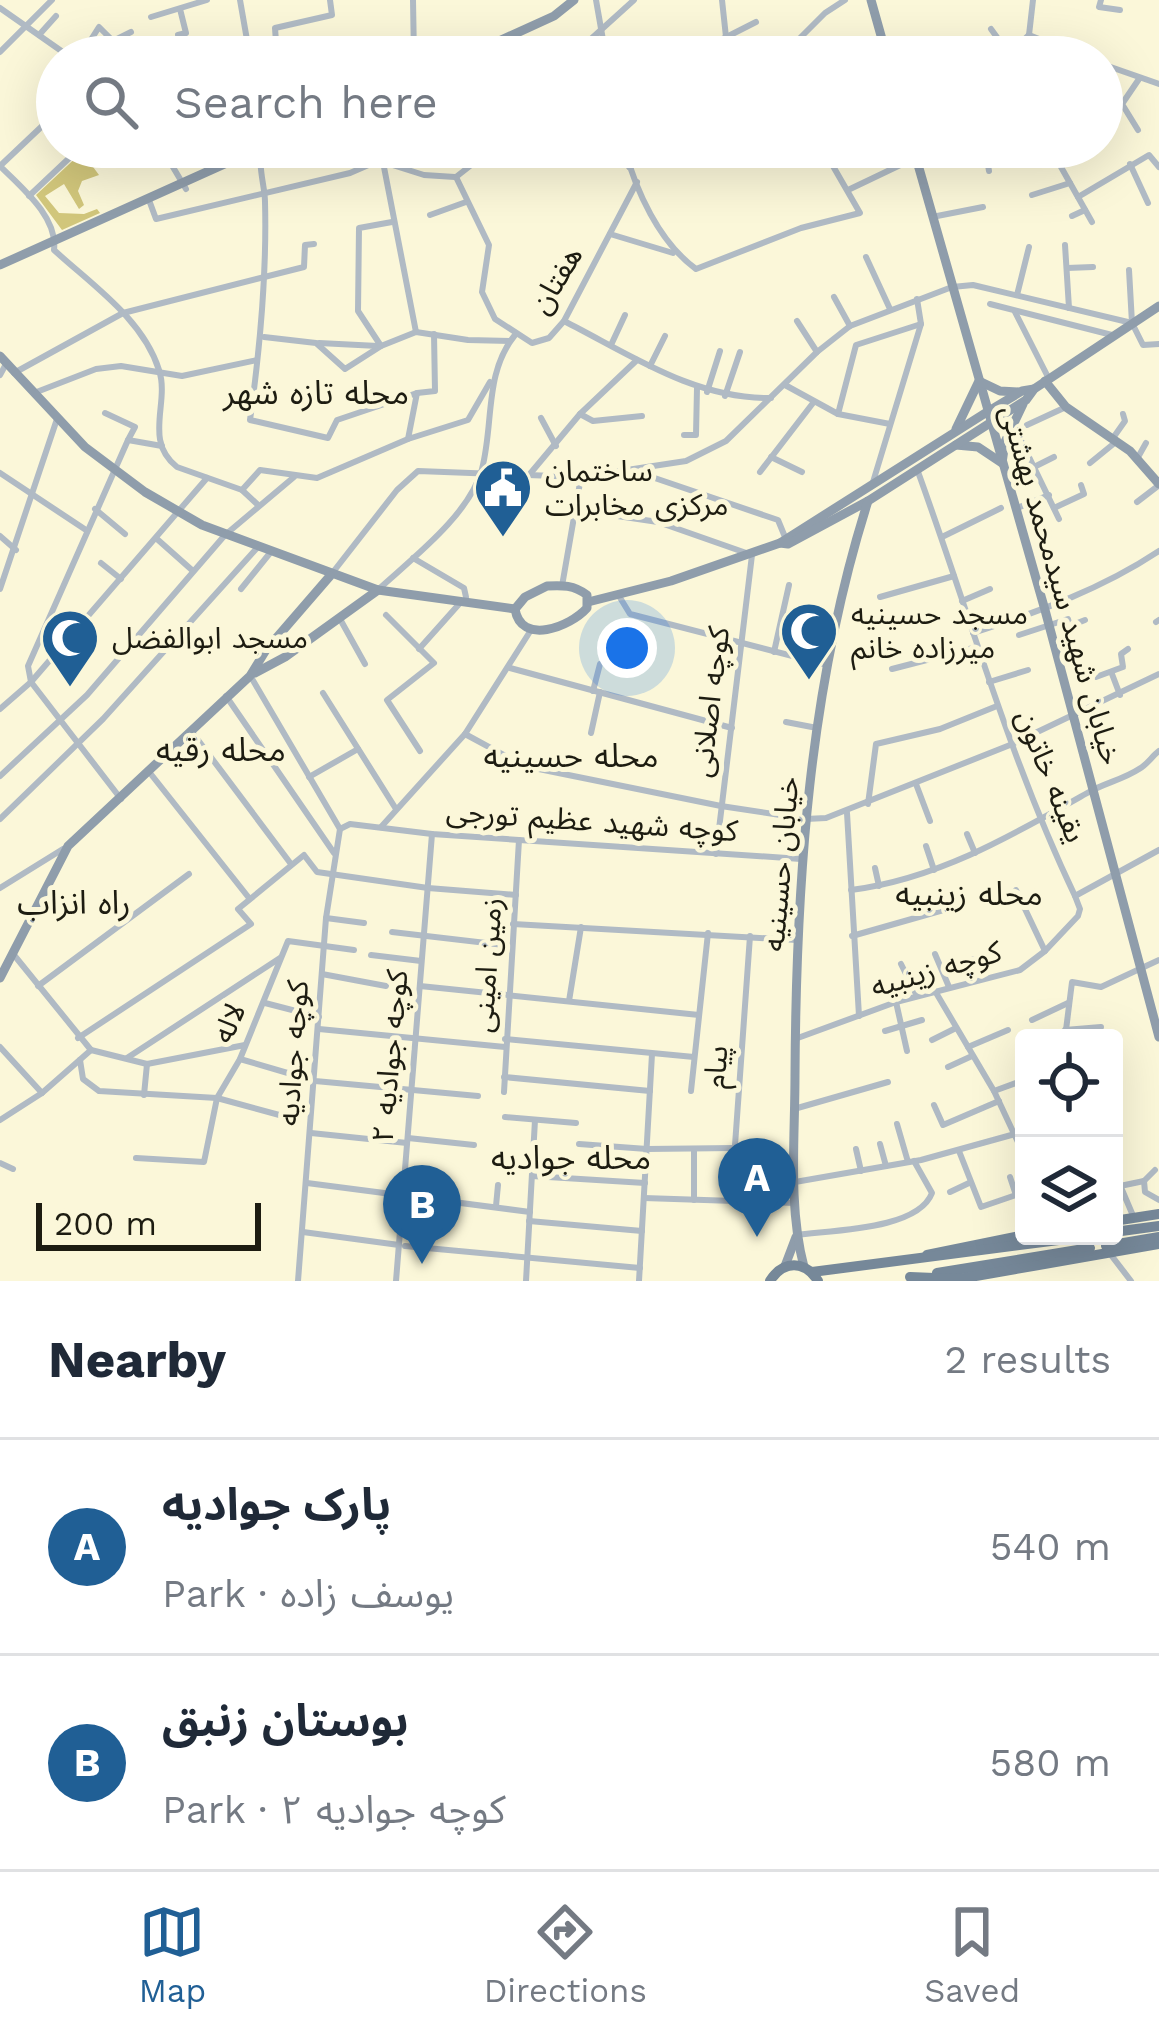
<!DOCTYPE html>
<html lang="en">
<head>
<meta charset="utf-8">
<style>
	:root { --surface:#fff; --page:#f2f2f3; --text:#1f2937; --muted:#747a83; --line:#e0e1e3; --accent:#205f95 }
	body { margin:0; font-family:"Work Sans","Noto Sans Arabic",sans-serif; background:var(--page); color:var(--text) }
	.controls { position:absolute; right:36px; bottom:36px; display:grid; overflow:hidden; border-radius:12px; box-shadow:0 12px 48px #0002 }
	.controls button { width:108px; height:108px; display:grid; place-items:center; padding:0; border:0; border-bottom:3px solid var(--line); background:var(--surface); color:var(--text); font:60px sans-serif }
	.scale { position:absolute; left:36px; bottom:30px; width:225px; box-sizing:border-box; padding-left:12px; border:6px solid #1d1c11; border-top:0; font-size:33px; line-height:42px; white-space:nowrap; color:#1d1c11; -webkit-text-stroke:9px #fbf7d9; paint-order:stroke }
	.you { position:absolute; left:627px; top:648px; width:42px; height:42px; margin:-30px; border:9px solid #fff; border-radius:50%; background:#1a73e8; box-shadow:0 0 0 18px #1a73e833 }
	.badge { display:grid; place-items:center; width:78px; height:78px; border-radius:50%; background:var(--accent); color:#fff; font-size:39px; font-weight:700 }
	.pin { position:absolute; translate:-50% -99px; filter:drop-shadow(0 3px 6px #0008) }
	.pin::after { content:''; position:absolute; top:63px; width:42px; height:36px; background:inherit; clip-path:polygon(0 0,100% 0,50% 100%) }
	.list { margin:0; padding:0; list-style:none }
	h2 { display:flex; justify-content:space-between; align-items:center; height:156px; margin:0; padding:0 48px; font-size:51px }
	h2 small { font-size:39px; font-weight:400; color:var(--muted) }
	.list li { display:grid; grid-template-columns:78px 1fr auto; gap:36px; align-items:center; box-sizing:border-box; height:216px; padding:0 48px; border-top:3px solid var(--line) }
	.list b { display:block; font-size:45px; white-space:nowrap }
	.list p { margin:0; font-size:39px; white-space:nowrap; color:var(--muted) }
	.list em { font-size:39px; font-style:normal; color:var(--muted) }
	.icon { flex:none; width:66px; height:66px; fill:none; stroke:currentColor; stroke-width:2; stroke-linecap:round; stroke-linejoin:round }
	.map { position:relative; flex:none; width:1159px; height:1281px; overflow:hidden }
	.search { position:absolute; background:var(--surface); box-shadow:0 12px 48px #0002; left:36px; right:36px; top:36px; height:132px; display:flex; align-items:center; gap:30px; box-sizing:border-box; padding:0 42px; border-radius:66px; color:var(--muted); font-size:45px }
	.sheet { height:588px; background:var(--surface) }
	nav { display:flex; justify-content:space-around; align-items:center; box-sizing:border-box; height:168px; border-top:3px solid var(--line); background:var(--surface); font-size:33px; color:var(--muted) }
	nav a { display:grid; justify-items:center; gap:6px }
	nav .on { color:var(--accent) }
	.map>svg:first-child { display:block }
</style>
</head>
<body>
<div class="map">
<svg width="1159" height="1281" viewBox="0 0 1159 1281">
	<rect width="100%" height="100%" fill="#fbf7d9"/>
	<path fill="#d1c67b" d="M82,152L99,175L82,181L78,191L84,205L79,209L64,184L45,196L59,213L84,214L97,209L100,213L62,230L36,195Z"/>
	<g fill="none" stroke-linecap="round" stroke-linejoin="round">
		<g stroke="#b0bac4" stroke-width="6">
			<path d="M240,0L250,57"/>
			<path d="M413,0L414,57"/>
			<path d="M596,0L606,57"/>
			<path d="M722,0L726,37"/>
			<path d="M1033,0L1029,35L1033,57"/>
			<path d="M1101,0L1099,7L1120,10"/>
			<path d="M0,8L70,57"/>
			<path d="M151,17L207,0"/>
			<path d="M991,29L1009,54"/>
			<path d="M39,35L56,16"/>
			<path d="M178,35L186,33L180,9"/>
			<path d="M1029,35L1084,57"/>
			<path d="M0,52L52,0"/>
			<path d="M212,54L247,49"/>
			<path d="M80,57L99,27L113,41L131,32"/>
			<path d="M264,57L277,56L275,28L332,15L330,0"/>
			<path d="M571,57L634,0"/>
			<path d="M687,57L756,22"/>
			<path d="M781,57L825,13L845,0"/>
			<path d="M1006,57L1029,35"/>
			<path d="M1102,64L1159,84"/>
			<path d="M57,112L0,166C22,188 58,217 54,250C92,285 143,319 159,370C170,403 143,440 177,467L242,490L257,504"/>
			<path d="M1138,130L1122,104L1139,79"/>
			<path d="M161,147L186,189"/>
			<path d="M264,147C256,164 265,184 265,202C267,275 260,348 250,420L328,438L337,420L417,393L435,391L434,334"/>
			<path d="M375,147L383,162L416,332"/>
			<path d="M624,147C636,191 659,242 696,269L801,228L860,213L822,147"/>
			<path d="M985,147L989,171"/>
			<path d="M1056,147L1061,167L1092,222"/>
			<path d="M383,162L424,175L455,177"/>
			<path d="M1130,164L1148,203"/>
			<path d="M629,167L673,147"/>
			<path d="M456,177L489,245L482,292L495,319L532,343L549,338L564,321L637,182"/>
			<path d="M456,177L494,147"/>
			<path d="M848,190L915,158"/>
			<path d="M1032,195L1070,183"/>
			<path d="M29,196L81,147"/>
			<path d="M1078,197L1149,155L1159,167"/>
			<path d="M149,200L156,219L350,173L410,147"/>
			<path d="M430,215L466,202"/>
			<path d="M1072,216L1085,210"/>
			<path d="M932,217L983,207"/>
			<path d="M610,234L673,253"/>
			<path d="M1065,245L1069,308"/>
			<path d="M866,257L890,309"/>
			<path d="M1067,268L1093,267"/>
			<path d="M1129,270L1132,323L1143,345L1159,344"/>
			<path d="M1017,295L1029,247"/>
			<path d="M834,297L850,326"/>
			<path d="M990,304L1112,335"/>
			<path d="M1015,312L1049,379"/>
			<path d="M564,321C631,355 694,399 771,398"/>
			<path d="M797,321L817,352"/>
			<path d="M264,337L316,343L345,369L381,346L416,332L468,340L510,341"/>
			<path d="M319,343L378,346"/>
			<path d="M611,345L625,315"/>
			<path d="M381,346L358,311L359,228L392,222"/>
			<path d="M650,366L665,336"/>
			<path d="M14,373L123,313L304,267L305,245L314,244"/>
			<path d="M0,375L6,364"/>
			<path d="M785,385L838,414L890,424"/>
			<path d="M707,392L720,351"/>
			<path d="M34,393L96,369L121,366L182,376L257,360"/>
			<path d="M725,396L740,352"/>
			<path d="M105,413L135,427L128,440"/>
			<path d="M580,414L593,421L642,416"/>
			<path d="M838,414L856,345L921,324"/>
			<path d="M541,418L556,446"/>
			<path d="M1027,425L1066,407"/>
			<path d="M1014,426L1059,519"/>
			<path d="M684,435H696L697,388"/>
			<path d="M1113,438L1125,421L1123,414"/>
			<path d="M408,439L417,393"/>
			<path d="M771,457L802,472"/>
			<path d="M1137,459L1146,443"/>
			<path d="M1090,463L1117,441"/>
			<path d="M1034,467L1054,457"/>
			<path d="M917,469C969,612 1009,758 1075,896"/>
			<path d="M760,472L813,403"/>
			<path d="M0,473L86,530"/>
			<path d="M640,473L778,520L785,537"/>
			<path d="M529,475L580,414L637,360"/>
			<path d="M873,482L921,324L917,299"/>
			<path d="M242,490L260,470L317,478L408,439L468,420L490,382"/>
			<path d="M1137,502L1158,486"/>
			<path d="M1054,508L1084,494L1081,485"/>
			<path d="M95,509L125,534"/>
			<path d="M1015,509L1049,495"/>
			<path d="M577,510L658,522L752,555L716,854"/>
			<path d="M0,536L16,550"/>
			<path d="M942,537L1001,508"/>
			<path d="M157,539L193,571"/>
			<path d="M413,558L464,588L466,597"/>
			<path d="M101,563L121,579"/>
			<path d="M330,576L397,490L418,471L581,477L686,461L726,441L817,352L850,326L952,287L973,285L1132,323"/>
			<path d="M562,586L581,477"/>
			<path d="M380,588C414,557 470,514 482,469C494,423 484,373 515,335"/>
			<path d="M0,589L57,419"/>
			<path d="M241,589L270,553"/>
			<path d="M619,596L630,614L827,665"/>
			<path d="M880,597L954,576"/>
			<path d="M962,601L990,589"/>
			<path d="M386,615L434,663L387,700L420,751"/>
			<path d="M340,619L365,664"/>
			<path d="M1156,622L1159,620"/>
			<path d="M973,633C1038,612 1102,589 1159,551"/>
			<path d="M1019,635L1068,619L1070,626L1085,620"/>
			<path d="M419,649L460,603"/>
			<path d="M774,652L789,585"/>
			<path d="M510,668L732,728"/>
			<path d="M892,669L977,647"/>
			<path d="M1112,674L1120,695"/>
			<path d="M251,677L340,829"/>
			<path d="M1096,677L1123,667L1121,654L1128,649"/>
			<path d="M989,682L1028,670"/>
			<path d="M593,691L600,664"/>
			<path d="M323,693L396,809"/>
			<path d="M226,696L334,853"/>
			<path d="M0,709L31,682L207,478"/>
			<path d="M786,722L817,728"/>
			<path d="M192,732L291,864"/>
			<path d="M591,733L600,692"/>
			<path d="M465,734L524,766L721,806L806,819L826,818L1010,745L1159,674"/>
			<path d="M150,773L249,898"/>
			<path d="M0,776L87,695L225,535L294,477"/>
			<path d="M309,777L358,749"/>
			<path d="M916,784L930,821"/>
			<path d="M121,799L31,682L28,666L128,440L162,446"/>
			<path d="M868,804L876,744L940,729L997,706"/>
			<path d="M847,813L859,1016"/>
			<path d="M0,819L103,719L257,548"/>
			<path d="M381,827L465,734L531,630"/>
			<path d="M340,829L350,824L432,834L801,859"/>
			<path d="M967,834L975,853"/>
			<path d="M926,846L934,870"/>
			<path d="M875,868L879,886"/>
			<path d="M0,888L63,849"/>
			<path d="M851,890C938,879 1013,835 1089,792C1105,783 1124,779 1139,769C1147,765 1152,756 1159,751"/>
			<path d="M1016,890L1045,951"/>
			<path d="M326,918L364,923"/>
			<path d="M513,924L797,940"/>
			<path d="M392,932L512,946"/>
			<path d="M852,936L954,907"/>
			<path d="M935,954L949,987"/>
			<path d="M14,955L91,1050"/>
			<path d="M371,955L421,961"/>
			<path d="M901,964L917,996"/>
			<path d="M322,974L386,986"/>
			<path d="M972,981L966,961L974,959"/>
			<path d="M38,986L189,874"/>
			<path d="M420,986L699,1015"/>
			<path d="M935,991L994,1091L1024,1155"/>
			<path d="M569,1001L581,927"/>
			<path d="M896,1002L907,1051"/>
			<path d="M265,1003L319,1017"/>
			<path d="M1032,1020L1068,1003"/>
			<path d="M319,1029L505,1047"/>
			<path d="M1065,1030L1101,1027"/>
			<path d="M885,1031L922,1020"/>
			<path d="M78,1038L251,924L238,909L304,855L317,872L428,888L516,895"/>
			<path d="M1065,1038L1072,982L1101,987L1159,960"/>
			<path d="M505,1039L694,1057"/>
			<path d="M795,1039L896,1002L1020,970L1045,951L1078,916L1080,909L1075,896L1159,850"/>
			<path d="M932,1040L956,1028"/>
			<path d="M0,1047L42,1093"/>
			<path d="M968,1047L1008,1030"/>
			<path d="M91,1050L147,1064L245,1045"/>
			<path d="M127,1058L280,958"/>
			<path d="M240,1059L315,1081L478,1096"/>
			<path d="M80,1060L83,1079L99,1091L217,1098L294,1119"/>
			<path d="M948,1067L972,1056"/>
			<path d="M504,1077L650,1091"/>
			<path d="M691,1091L708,933"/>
			<path d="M994,1091L1024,1080"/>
			<path d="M504,1092L519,840"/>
			<path d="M144,1095L147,1064"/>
			<path d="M934,1105L943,1125L999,1101"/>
			<path d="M794,1109L888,1082"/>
			<path d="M505,1117L576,1123"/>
			<path d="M0,1120L42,1093L91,1050"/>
			<path d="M897,1124L908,1162"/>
			<path d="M311,1133L407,1143"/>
			<path d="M408,1138L474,1145"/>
			<path d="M579,1144L647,1149L734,1148"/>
			<path d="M880,1144L886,1166"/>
			<path d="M856,1149L861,1171"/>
			<path d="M959,1151L981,1207L1016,1195L1010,1177"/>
			<path d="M136,1158L204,1162L217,1098L240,1059L288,941L354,950"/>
			<path d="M0,1163L13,1169"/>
			<path d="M1114,1171L1134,1218"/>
			<path d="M532,1176L645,1183"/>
			<path d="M1144,1181L1145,1192L1159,1200"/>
			<path d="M795,1182L921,1160L1015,1134"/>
			<path d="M307,1183L530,1212"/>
			<path d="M1120,1186L1144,1181L1155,1170"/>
			<path d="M950,1192L969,1183"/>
			<path d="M644,1198L796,1203"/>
			<path d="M694,1200V1149"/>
			<path d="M731,1201L750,936"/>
			<path d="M496,1206L498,1185"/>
			<path d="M529,1221L642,1231"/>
			<path d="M303,1232L399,1245"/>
			<path d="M796,1235C832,1230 918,1230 932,1193L914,1161"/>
			<path d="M405,1246L640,1268"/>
			<path d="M1111,1255L1131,1281"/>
			<path d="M298,1281L326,918L340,829"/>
			<path d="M396,1281L432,834"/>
			<path d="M526,1281L535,1120"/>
			<path d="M639,1281L652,1054"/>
		</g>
		<g stroke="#8f9dab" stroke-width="9">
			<path d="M871,0L887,57"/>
			<path d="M464,57L554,16L574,0"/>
			<path d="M913,147L1045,610L1159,1037"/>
			<path d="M0,265L262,147"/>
			<path d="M0,356L85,447L145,492L202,525L378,590L515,609"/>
			<path d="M1045,381L1066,407L1130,451L1159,484"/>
			<path d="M956,429L979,381L1000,391L1019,392"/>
			<path d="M956,445L978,447L1002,463L1005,442L1023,404"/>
			<path d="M780,543L987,412L1022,391L1034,389"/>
			<path d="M547,586C562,585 574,585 587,595V608C570,627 521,646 515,609L525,597Z"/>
			<path d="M588,602L671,581L780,543L788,544L868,501L1026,400L1034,389L1159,306"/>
			<path d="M255,673L285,657L378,590"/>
			<path d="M0,978L68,846L250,676L266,650L330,576"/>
			<path d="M785,1266L796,1237"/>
			<path d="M804,1267C788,1206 795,1139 795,1076C796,882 809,687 868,501"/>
		</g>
		<g stroke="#768899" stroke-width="10">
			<path d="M1114,1221L1159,1214"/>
			<path d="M1114,1232L1159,1226"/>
			<path d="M927,1255L1024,1235"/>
			<path d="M812,1272L1090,1236"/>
			<path d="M937,1273L1090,1248"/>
			<path d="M910,1277L959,1279L1159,1244"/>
			<path d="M770,1281C783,1260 805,1260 818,1281"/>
		</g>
		<path stroke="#768899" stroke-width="10" d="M1106,1246L1159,1237"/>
	</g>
	<defs>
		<symbol id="civic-pin" viewBox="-11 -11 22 30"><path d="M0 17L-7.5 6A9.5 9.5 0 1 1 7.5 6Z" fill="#205f95" stroke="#fbf7d9"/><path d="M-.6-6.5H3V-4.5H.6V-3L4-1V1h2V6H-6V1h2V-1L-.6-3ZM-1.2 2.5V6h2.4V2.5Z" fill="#fff"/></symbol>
		<symbol id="mosque-pin" viewBox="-11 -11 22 30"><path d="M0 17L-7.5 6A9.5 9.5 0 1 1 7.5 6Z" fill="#205f95" stroke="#fbf7d9"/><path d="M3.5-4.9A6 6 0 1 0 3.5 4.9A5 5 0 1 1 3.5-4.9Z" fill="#fff"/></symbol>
	</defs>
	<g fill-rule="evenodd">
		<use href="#civic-pin" x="470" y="455" width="66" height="90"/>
		<use href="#mosque-pin" x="776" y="598" width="66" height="90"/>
		<use href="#mosque-pin" x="37" y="605" width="66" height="90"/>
	</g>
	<g text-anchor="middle" stroke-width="10" stroke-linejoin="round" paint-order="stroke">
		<g font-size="30" fill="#1d1c11" stroke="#fbf7d9">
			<text transform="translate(556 280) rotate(-59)" y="10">هفتان</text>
			<text transform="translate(1061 585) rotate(74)" y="10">خیابان شهید سیدمحمد بهشتی</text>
			<text transform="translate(710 702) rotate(-83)" y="10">کوچه اصلانی</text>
			<text transform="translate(1051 776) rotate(68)" y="10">یقینه خاتون</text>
			<text transform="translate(592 821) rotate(4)" y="10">کوچه شهید عظیم تورجی</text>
			<text transform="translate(781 864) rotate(-85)" y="10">خیابان حسینیه</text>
			<text transform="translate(487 965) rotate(-86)" y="10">زمین امینی</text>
			<text transform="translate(936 969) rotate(-16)" y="10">کوچه زینبیه</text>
			<text transform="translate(229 1023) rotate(-66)" y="10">لاله</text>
			<text transform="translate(293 1053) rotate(-86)" y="10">کوچه جوادیه</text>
			<text transform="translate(390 1056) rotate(-85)" y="10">کوچه جوادیه ۲</text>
			<text transform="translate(716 1067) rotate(-86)" y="10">پیام</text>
		</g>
		<g font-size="30" fill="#1d1c11" stroke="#fbf7d9" text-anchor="start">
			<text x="545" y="481">ساختمان<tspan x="545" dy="34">مرکزی مخابرات</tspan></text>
			<text x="851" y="624">مسجد حسینیه<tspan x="851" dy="34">میرزاده خانم</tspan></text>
			<text x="112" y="648">مسجد ابوالفضل</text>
		</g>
		<g font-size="33" fill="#1d1c11" stroke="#fbf7d9">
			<text x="316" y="404">محله تازه شهر</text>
			<text x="221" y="761">محله رقیه</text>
			<text x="571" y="767">محله حسینیه</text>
			<text x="969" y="905">محله زینبیه</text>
			<text x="74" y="914">راه انزاب</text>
			<text x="571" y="1169">محله جوادیه</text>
		</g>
	</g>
</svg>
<div class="controls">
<button><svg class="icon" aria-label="locate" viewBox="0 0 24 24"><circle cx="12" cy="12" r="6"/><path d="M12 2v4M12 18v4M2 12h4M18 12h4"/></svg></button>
<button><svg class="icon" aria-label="layers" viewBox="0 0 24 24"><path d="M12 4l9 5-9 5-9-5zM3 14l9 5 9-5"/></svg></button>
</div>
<div class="scale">200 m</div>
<div class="you"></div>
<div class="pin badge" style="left:757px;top:1237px">A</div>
<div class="pin badge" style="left:422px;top:1264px">B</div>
<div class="search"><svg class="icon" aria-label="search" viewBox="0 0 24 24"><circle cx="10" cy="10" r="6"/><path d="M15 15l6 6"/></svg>Search here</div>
</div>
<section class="sheet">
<h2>Nearby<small>2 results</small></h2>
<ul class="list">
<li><span class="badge">A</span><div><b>پارک جوادیه</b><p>Park · یوسف زاده</p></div><em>540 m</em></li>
<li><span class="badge">B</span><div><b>بوستان زنبق</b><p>Park · کوچه جوادیه ۲</p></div><em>580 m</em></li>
</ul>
</section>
<nav>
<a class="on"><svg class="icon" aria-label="map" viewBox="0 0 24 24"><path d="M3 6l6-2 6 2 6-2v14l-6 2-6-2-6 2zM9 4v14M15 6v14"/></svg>Map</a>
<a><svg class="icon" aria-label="directions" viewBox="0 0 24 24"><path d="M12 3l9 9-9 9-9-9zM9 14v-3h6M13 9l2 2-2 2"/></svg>Directions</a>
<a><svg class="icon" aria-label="saved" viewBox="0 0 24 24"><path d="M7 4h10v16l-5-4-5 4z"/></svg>Saved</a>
</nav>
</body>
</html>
